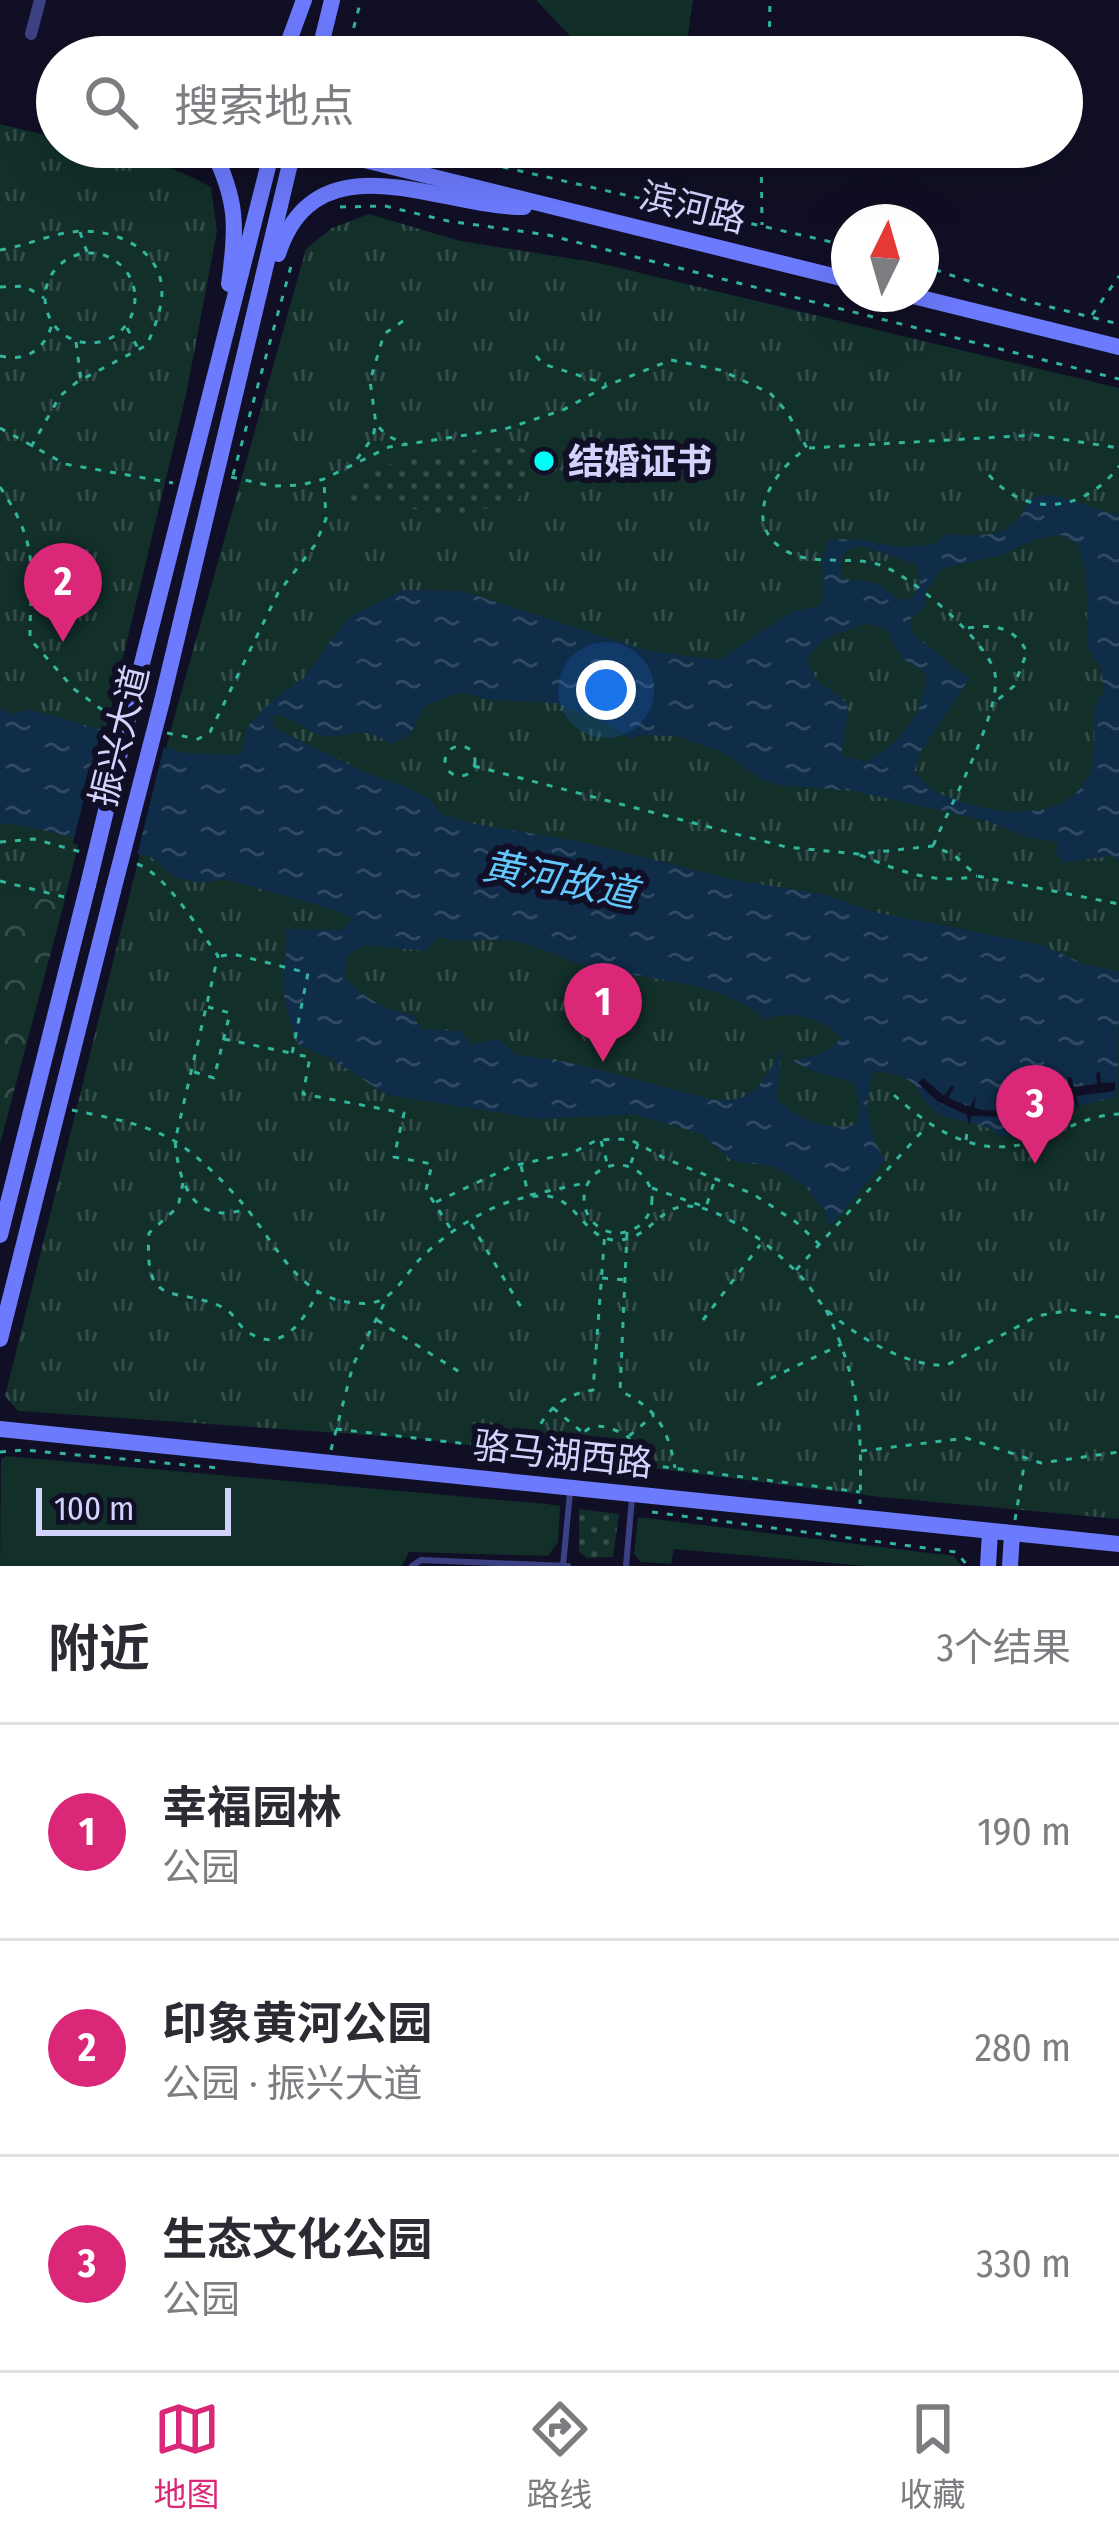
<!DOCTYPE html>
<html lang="zh">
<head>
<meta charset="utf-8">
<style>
	:root { --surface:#fff; --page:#f2f2f3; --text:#2b2b33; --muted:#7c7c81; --line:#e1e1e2; --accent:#db2777 }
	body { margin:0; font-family:"Fira Sans Condensed","Noto Sans SC",sans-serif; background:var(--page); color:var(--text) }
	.compass { position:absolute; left:831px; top:204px; width:108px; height:108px; border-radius:50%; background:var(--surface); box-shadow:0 12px 48px #0002; rotate:5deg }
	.scale { position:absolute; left:36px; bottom:30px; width:195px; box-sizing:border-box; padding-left:12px; border:6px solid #d3d4fe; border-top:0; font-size:33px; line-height:42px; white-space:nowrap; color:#d3d4fe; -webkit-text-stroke:9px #100f25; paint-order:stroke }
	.you { position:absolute; left:606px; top:690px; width:42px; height:42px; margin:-30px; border:9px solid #fff; border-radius:50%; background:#1a73e8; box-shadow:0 0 0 18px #1a73e833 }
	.badge { display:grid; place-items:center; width:78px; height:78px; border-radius:50%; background:var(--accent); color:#fff; font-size:39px; font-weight:700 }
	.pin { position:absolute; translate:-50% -99px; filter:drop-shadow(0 3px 6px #0008) }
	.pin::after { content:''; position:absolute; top:63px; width:42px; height:36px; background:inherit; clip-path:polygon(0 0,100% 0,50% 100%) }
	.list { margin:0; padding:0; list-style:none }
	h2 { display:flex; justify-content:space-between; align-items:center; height:156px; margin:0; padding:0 48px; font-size:51px }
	h2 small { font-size:39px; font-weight:400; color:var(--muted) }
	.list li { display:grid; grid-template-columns:78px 1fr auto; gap:36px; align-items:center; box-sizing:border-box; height:216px; padding:0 48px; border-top:3px solid var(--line) }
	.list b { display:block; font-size:45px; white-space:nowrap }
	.list p { margin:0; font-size:39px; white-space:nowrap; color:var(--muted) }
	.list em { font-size:39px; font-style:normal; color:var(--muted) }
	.icon { flex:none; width:66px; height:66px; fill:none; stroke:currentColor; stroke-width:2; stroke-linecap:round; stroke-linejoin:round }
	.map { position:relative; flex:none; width:1119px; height:1566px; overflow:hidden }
	.search { position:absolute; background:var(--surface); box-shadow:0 12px 48px #0002; left:36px; right:36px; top:36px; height:132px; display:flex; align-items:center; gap:30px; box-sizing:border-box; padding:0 42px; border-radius:66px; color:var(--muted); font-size:45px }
	.sheet { height:804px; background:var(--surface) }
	nav { display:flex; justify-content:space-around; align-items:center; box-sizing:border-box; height:168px; border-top:3px solid var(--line); background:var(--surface); font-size:33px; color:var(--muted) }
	nav a { display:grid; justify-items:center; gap:6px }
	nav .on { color:var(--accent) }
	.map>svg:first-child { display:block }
</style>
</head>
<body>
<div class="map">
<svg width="1119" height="1566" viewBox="0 0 1119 1566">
	<defs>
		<pattern id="forest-crowns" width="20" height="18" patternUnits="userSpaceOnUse" patternTransform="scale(3)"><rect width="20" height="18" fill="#122f2a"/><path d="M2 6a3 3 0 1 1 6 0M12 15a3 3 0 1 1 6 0" fill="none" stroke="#344c4a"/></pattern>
		<pattern id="park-tufts" width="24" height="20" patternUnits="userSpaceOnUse" patternTransform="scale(3)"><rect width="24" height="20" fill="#122f2a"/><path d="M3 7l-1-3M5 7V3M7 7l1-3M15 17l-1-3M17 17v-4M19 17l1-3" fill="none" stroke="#344c4a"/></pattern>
		<pattern id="garden-dots" width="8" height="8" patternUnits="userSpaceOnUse" patternTransform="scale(3)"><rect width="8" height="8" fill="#122f2a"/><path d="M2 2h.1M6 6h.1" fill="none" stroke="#344c4a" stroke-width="1.8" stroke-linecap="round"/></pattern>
		<pattern id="water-ripples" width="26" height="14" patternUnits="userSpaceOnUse" patternTransform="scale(3)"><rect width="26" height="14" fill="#0f2c49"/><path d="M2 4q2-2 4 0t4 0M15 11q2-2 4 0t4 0" fill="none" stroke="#314a64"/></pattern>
	</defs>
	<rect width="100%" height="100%" fill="#100f25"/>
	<g fill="#122f2a">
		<path d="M536,0H693L685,57H590Z"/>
		<path d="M6,1456L547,1504L560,1506L558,1542L548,1556L409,1552L402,1566H0L1,1459Z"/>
		<path d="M638,1517L954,1556L961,1566H866L674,1549L671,1564L641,1562L634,1554Z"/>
	</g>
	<path fill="url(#forest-crowns)" d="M0,888L64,903L0,1144Z"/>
	<g fill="url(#park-tufts)">
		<path d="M0,124L57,138V147C111,147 163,161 211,187L217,231L186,395L64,903L0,888Z"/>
		<path d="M369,214L460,241L599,263L1119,388V1519L881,1497L413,1438L18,1411L5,1396L171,729L306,249L332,228Z"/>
	</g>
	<g fill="url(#garden-dots)">
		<path d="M511,446L527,450L534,473L518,500L444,520L400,504L343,506L339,501C358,453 465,452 511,446Z"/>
		<path d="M579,1509L619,1514L613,1557L588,1558L579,1552Z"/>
	</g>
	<path fill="url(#water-ripples)" fill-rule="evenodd" d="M1042,495C1071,495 1091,511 1119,514V862L1113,856L1064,862L1056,855L1058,842L1022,836L989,821L854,791L779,785L761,779L727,754L676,736L643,735L631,739L600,720L556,703L486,699L462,692L424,706L410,735L392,744C355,723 361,737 327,736C309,735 293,716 274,715L273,727L369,774L405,786L430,799L439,813L469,823L581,842L734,880L822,894L874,912L1042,945L1084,964L1119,972L1118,1093L1112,1098L1051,1112L1044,1116L1040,1128L1000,1137C987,1121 964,1124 945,1116C907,1099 933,1076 873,1071C864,1105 866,1130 885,1160L830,1227L824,1210L804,1185L773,1166L732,1161L701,1134L634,1114L540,1119L387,1095L332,1059L299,1045C293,1027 285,1008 283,988C281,968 290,949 285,929L343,930L352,919L335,910L226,879L199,883L175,877L151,857L36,828L0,823V708L12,714L31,710L185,753L241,755L247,727L274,699L303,679L348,618L403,590L462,591L648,651L719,660L791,612L821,605C828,578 815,565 830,540C872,535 895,556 938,542L944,534C979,537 1015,540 1028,501ZM1062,535L1079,545L1086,572L1088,647L1102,670L1103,693C1087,711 1099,742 1092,766C1075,830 980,815 935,791C927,787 921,778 914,772L920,752L970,677C954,670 950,665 939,654C925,640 911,643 910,619L925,606V593L941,569L1001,555L1038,538ZM863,546L917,565L920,584L913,598L900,600L876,583L843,579C836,560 843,547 863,546ZM864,624C896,627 886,634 900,655C905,662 918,667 925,673C928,713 900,742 867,762L841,756L848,707L839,695L820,684L806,662C815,639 842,632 864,624ZM439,937C464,944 487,937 512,941C538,944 564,961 591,967C650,981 716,979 766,1019C792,1008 822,1019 842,1038L824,1053L792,1061L818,1073L854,1082L860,1108L856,1125C827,1132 797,1119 776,1099L782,1049C763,1081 755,1104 714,1100L567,1062L516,1055L498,1039L471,1045L460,1031L421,1029L412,1015C383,1009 365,999 344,977L347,955L364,945L425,951Z"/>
	<g fill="#100f25">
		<path d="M102,726L165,742L136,860L73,843Z"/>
		<path d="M1100,1072L1101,1083L1115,1082V1091L1076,1096L1079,1110L1072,1098L1016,1117L971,1116L969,1125L967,1115L937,1101L918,1083L923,1078L944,1096L952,1085L954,1087L948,1098L970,1107L976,1096L974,1108L983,1110L998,1111V1099H1001L1002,1111L1041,1099V1087L1045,1097L1070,1089L1067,1078L1071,1077L1074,1087L1097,1084L1096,1073Z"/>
	</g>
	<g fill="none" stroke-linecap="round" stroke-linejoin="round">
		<g stroke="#31b59d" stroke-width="3" stroke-dasharray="6 9" stroke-linecap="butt">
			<path d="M346,57L361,0"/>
			<path d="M769,57L770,0"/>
			<path d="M415,147L849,246"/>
			<path d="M761,147L762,225"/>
			<path d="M340,207L385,206L448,221L548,235L1119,379"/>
			<path d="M80,232L87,252"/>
			<path d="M0,250C25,246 48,235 72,232C107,227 154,244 161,282C165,303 155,326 147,345L77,382L60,396L31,447"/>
			<circle cx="90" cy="298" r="45"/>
			<path d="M921,265L1034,303L1119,324"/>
			<path d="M0,287L25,286L44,298"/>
			<path d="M1092,315L1119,276"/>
			<path d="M403,321L384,334L370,381L376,424L386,435L407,445"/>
			<path d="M127,328L139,350"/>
			<path d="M76,342L81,380"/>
			<path d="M0,356C26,362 45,350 52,324"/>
			<path d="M536,356L543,364L606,384"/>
			<path d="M0,428L65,464L173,483"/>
			<path d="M809,448L1035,435L1119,448"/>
			<path d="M357,459L373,437L375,426"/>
			<path d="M233,475L293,259"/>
			<path d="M989,475C1027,519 1085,512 1119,466"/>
			<path d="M231,477L272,486L301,485L324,479L389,447L505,429L563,410L608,385L671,360L720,370L770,393L787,412L807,448C774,470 738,523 786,551C812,566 848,556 877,564C908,572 989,642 995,674C1002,711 949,807 933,846"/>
			<path d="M0,487C41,548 30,569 30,639L74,689L112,717"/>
			<path d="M968,628C995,624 1014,627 1027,652L1014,686L994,703"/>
			<path d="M167,733L198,739L210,732L278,593L315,545L326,519L324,482"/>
			<circle cx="460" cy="761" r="15"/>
			<path d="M474,766L786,847L858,854L933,846L954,855L977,876L1119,904"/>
			<path d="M0,842L34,839L81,852"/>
			<path d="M860,855C899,871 935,885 977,876"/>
			<path d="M137,864C166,874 199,930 218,956L175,1141C179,1185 194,1226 246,1209"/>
			<path d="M0,881L68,898"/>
			<path d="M221,956L233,954L308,973L292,1054L310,1057L303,1094L404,1113L394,1157L432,1164L426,1190L452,1231"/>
			<path d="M224,1039L291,1053"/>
			<path d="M194,1072L214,1078L230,1013L208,1007"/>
			<path d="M894,1095C939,1136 986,1163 1048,1136C1072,1126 1092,1115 1119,1114"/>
			<path d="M72,1110C105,1117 148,1124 176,1142C200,1157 225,1183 243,1204C270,1236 293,1287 337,1300C351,1303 368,1306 381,1300C397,1292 407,1273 419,1260C447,1231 504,1193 546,1196C578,1198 585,1243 620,1240C662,1236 660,1183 726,1218C755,1233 782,1256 804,1280C812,1289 818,1301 826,1309C854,1336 909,1368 947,1365L1037,1316L1071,1310L1119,1317"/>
			<path d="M966,1140L968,1125"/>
			<path d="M601,1141L608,1166"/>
			<path d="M631,1163L638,1144"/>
			<circle cx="618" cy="1199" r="34"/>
			<path d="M521,1166L528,1192"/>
			<path d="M183,1183L178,1207L149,1233C144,1311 173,1285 222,1307C234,1312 237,1325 248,1332C283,1356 305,1318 318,1292"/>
			<path d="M652,1188L705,1207"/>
			<path d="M530,1195L585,1183"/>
			<path d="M436,1202L512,1166L572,1153L597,1140L629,1139L666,1159L753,1194L796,1222L819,1244"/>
			<path d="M707,1204L715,1179"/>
			<path d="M471,1224L524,1312"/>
			<path d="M627,1232L620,1391C657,1408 668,1429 675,1468"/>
			<path d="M796,1270L927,1126"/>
			<path d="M602,1278L627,1280"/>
			<path d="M826,1310C860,1380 862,1429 860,1504"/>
			<path d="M377,1320L466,1376"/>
			<path d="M703,1320L760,1245"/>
			<path d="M757,1385L842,1344"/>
			<path d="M553,1408L582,1432"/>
			<path d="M336,1429L573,1456"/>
			<path d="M629,1436L654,1415"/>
			<path d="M331,1450L353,1365L388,1296"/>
			<path d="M528,1451C541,1417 555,1396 593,1390L605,1231"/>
			<path d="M861,1451L966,1438L1041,1463L1119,1452"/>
			<path d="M0,1452L24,1450L219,1468"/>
			<path d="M633,1463L860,1492"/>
			<path d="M572,1474C575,1435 586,1411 628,1437L634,1448L632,1482"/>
			<path d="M652,1512L956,1552L968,1566"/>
			<path d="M1015,1520L1025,1460"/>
		</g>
		<g stroke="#3b4183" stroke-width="6">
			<path d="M412,1566L421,1560L568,1566"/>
			<path d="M563,1566L570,1492"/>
			<path d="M626,1566L632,1498"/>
		</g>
		<path stroke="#3b4183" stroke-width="12" d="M31,34L40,0"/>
		<g stroke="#6c7afd" stroke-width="16">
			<path d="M283,57L304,0"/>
			<path d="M318,57L332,0"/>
			<path d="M211,147C238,200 237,227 229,284"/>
			<path d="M312,147L849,280"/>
			<path d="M378,147L407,162"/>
			<path d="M278,254C317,135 441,208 524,207"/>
			<path d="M905,294L1119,347"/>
			<path d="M134,695L273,147"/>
			<path d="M162,701L294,147"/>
			<path d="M0,1235L88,885"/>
			<path d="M0,1339L113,891"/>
			<path d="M0,1429L1119,1544"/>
			<path d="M988,1566L990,1532"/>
			<path d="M1010,1566L1012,1534"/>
		</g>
		<g stroke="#6c7afd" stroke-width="16">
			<path d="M88,885L134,695"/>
			<path d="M113,891L162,701"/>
		</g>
	</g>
	<circle fill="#04faf5" stroke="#100f25" stroke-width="4.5" cx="544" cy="461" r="12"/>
	<g text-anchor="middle" stroke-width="12" stroke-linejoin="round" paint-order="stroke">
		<g font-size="36" fill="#d3d4fe" stroke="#100f25">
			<text transform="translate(693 207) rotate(14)" y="13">滨河路</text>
			<text transform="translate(119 736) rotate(-76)" y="13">振兴大道</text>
			<text transform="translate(563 1454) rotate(6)" y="13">骆马湖西路</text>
		</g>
		<g font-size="36" font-weight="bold" fill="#d3d4fe" stroke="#100f25" text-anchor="start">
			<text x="568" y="474">结婚证书</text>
		</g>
		<g font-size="39" font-style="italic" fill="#63c8fd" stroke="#100f25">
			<text transform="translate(560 879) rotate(11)" y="14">黄河故道</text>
		</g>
	</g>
</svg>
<svg class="compass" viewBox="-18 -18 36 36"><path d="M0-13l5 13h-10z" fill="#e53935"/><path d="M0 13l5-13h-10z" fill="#7c7c81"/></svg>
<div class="scale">100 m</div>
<div class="you"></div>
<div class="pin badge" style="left:603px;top:1062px">1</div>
<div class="pin badge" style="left:63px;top:642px">2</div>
<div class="pin badge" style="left:1035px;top:1164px">3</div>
<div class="search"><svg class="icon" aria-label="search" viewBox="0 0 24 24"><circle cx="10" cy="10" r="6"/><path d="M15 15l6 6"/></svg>搜索地点</div>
</div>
<section class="sheet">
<h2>附近<small>3个结果</small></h2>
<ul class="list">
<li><span class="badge">1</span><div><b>幸福园林</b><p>公园</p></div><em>190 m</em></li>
<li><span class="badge">2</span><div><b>印象黄河公园</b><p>公园 · 振兴大道</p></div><em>280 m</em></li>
<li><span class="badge">3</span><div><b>生态文化公园</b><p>公园</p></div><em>330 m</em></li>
</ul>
</section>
<nav>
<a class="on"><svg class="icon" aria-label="map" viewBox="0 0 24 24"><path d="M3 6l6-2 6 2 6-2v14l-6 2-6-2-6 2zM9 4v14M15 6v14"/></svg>地图</a>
<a><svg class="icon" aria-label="directions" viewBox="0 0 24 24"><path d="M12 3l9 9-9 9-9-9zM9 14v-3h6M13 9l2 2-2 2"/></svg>路线</a>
<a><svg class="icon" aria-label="saved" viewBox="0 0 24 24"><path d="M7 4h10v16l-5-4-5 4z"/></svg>收藏</a>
</nav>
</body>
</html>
